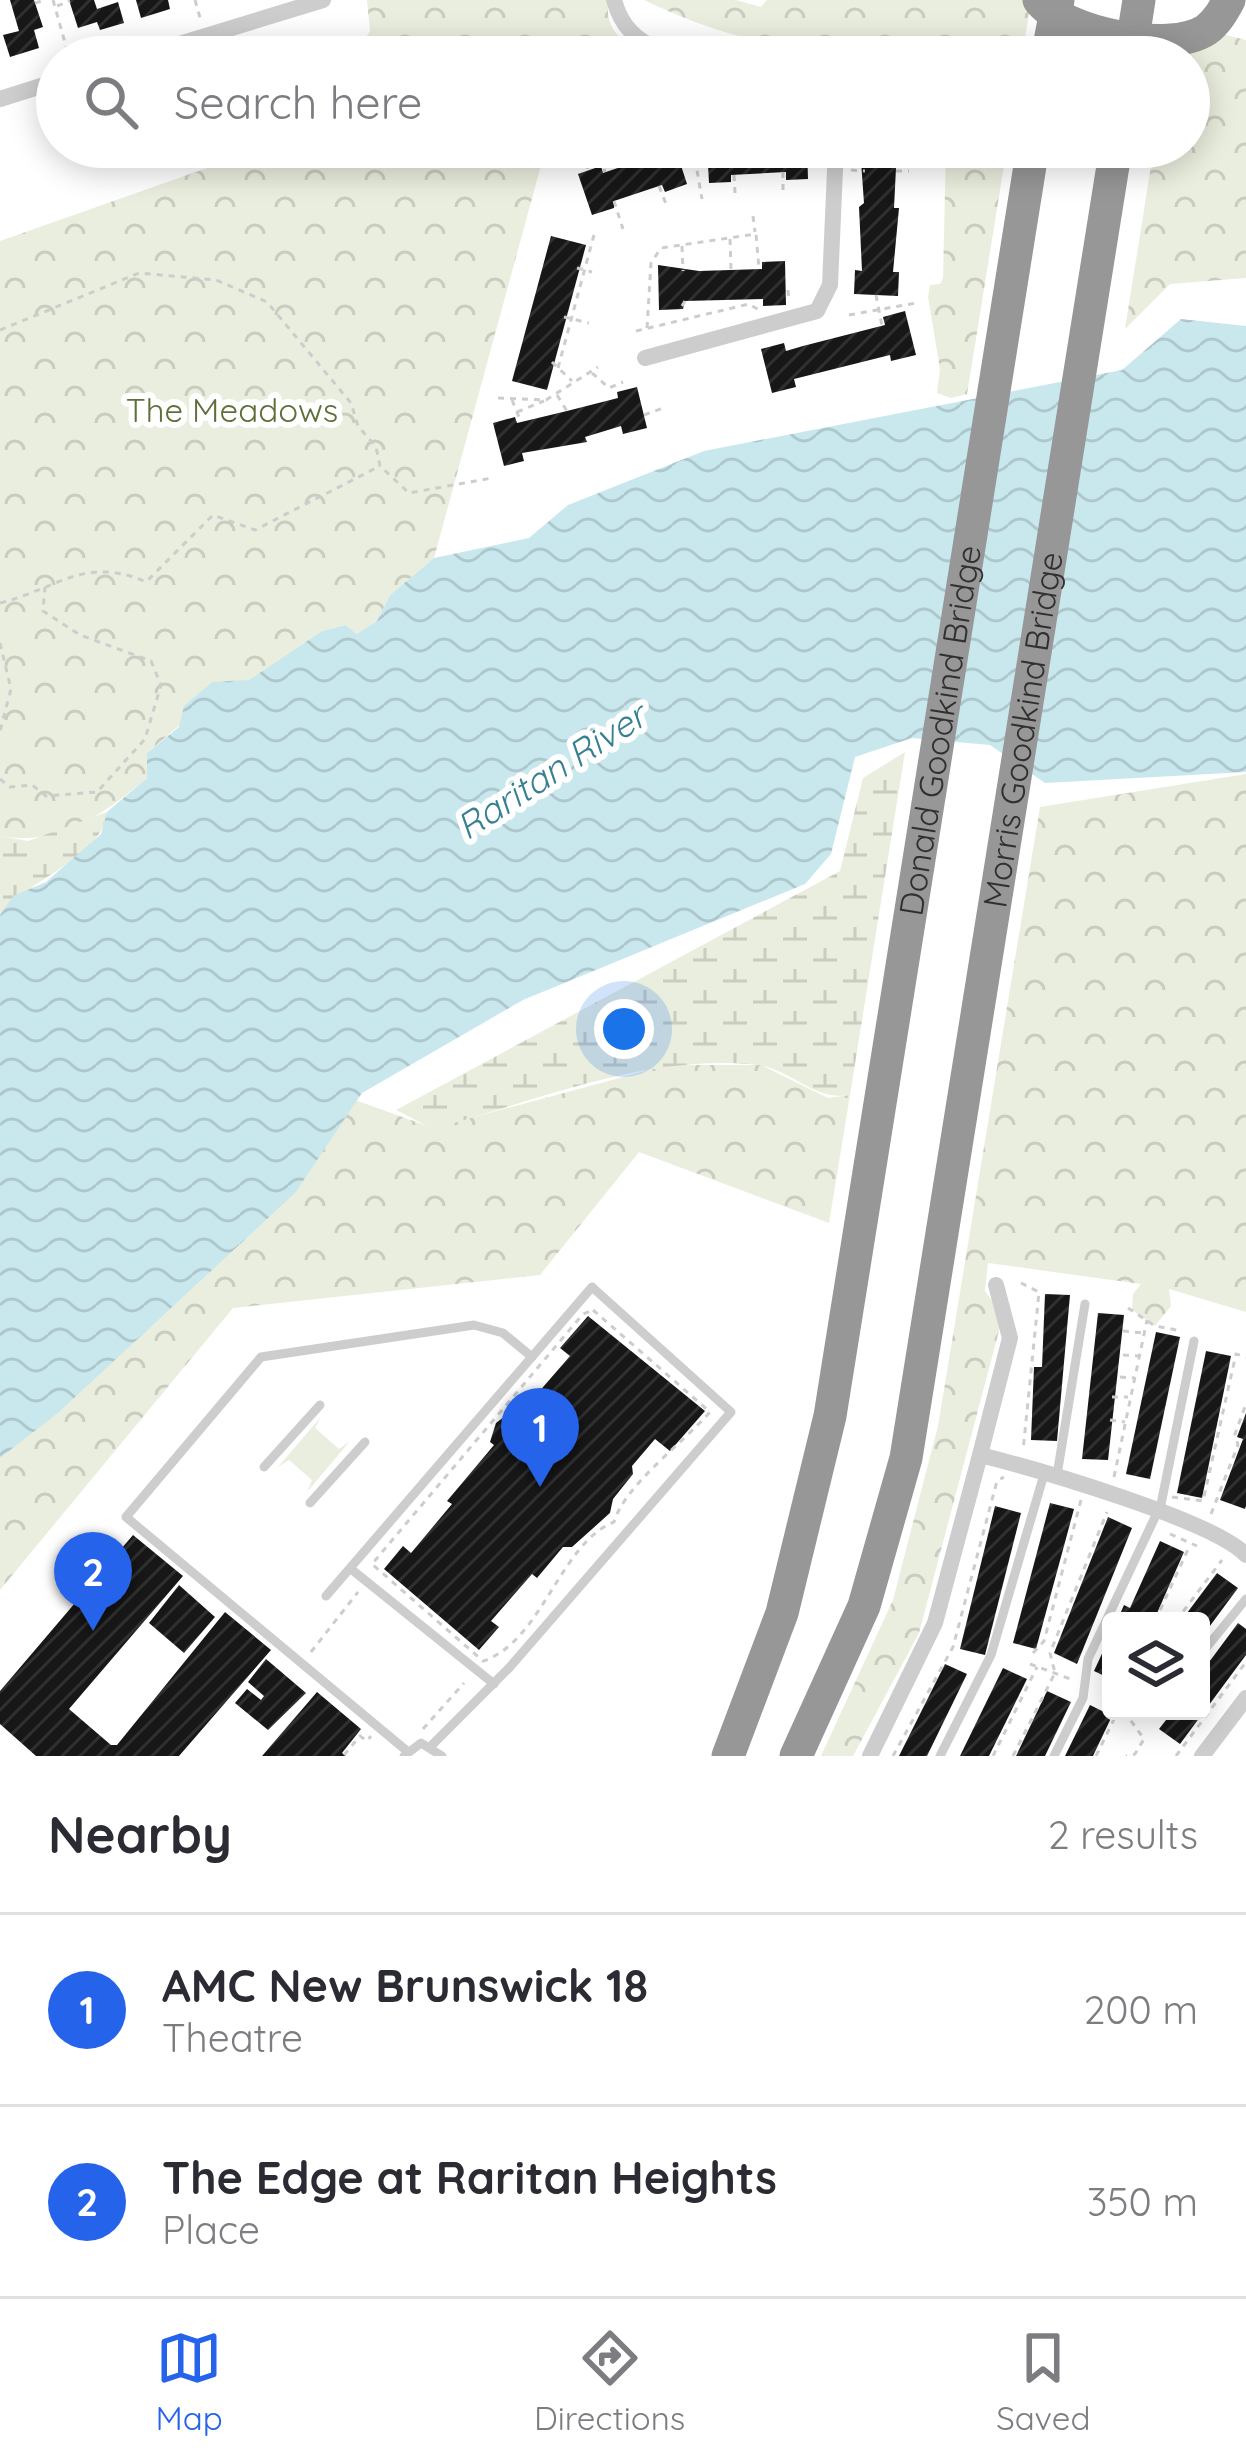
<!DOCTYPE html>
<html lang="en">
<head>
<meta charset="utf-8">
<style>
	:root { --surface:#fff; --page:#f7f7f7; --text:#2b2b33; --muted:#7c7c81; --line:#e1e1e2; --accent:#2563eb }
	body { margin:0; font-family:Quicksand,sans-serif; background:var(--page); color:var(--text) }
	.controls { position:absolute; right:36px; bottom:36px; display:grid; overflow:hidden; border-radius:12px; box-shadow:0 6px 30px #0003 }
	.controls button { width:108px; height:108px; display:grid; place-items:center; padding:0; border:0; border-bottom:3px solid var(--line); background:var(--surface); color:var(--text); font:60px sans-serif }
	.you { position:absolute; left:624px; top:1029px; width:42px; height:42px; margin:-30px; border:9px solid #fff; border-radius:50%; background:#1a73e8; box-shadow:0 0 0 18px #1a73e833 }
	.badge { display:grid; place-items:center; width:78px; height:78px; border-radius:50%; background:var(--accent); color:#fff; font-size:39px; font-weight:700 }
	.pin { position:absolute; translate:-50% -99px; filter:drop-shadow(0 3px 6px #0008) }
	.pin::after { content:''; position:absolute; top:63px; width:42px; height:36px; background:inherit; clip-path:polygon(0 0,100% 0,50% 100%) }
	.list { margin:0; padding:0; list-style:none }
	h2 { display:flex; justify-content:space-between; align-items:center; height:156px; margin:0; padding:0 48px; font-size:51px }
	h2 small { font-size:39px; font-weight:400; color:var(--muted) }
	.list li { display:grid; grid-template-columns:78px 1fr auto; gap:36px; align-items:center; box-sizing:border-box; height:192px; padding:0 48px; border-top:3px solid var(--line) }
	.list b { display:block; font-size:45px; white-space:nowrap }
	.list p { margin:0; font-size:39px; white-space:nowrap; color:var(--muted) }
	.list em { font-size:39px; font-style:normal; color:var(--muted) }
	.icon { flex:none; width:66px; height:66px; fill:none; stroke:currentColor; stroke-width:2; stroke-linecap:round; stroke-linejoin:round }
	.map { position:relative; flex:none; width:1246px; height:1756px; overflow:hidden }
	.search { position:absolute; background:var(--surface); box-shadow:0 6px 30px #0003; left:36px; right:36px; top:36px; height:132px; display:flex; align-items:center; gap:30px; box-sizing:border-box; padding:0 42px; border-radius:66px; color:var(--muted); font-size:45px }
	.sheet { height:540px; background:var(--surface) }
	nav { display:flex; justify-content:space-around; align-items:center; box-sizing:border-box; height:168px; border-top:3px solid var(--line); background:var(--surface); font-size:33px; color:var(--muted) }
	nav a { display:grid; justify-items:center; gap:6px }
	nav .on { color:var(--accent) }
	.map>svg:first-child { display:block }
</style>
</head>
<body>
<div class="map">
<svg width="1246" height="1756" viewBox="0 0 1246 1756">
	<defs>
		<pattern id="forest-crowns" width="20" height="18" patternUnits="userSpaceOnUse" patternTransform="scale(3)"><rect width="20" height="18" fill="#eaeede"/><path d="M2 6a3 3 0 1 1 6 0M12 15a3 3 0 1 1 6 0" fill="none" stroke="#c9ccbf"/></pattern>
		<pattern id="wetland-marsh" width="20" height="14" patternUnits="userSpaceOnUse" patternTransform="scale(3)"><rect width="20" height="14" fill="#eaeede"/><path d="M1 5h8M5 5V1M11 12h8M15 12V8" fill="none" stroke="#c9ccbf"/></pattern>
		<pattern id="water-waves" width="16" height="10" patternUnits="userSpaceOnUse" patternTransform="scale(3)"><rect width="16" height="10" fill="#c9e8ee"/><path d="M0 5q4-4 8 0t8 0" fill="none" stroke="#adc7cc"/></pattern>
		<pattern id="building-hatch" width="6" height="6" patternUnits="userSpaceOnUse" patternTransform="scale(3)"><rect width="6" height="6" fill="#171717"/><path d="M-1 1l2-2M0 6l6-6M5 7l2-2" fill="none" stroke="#303030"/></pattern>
	</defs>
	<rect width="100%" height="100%" fill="#fff"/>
	<path fill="#eaeede" d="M321,1417L315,1428L339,1449L350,1441L307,1492L312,1480L289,1460L278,1467Z"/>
	<g fill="url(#forest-crowns)">
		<path d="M367,0H609C603,29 623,41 644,57H354L370,31Z"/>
		<path d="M644,0H736L761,7L767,0H1027L1030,7L1022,57H894C870,30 785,45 749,38C713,31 676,15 644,0Z"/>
		<path d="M1210,31L1246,40V278L1170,284L1125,329L1154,147H1189V57H1169L1171,39Z"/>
		<path d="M267,147H546L434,558L390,595L377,621L357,634L344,625L322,631L249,681L228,684L147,753V778C104,814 58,847 0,836V241Z"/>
		<path d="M946,147H1007L967,394L951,398L937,393L940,369L928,297L930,285L940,284L943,278Z"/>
		<path d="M1246,774V1312L1169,1289L1171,1306L1155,1326L1132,1310L1133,1294L1141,1284L988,1263L985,1291L999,1310L1000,1327L919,1633L853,1756H821L893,1600L938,1426L1040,807Z"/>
		<path d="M668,1065H761L828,1098L850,1095L829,1223L639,1152L540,1275L233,1308L0,1590V1396L355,1100L433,1128Z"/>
	</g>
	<g fill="url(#wetland-marsh)">
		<path d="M905,752L850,1095C812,1101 792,1069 757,1065C648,1053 536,1101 433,1129L396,1110L840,871L863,778Z"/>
		<path d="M107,812C104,857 23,882 0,915V836L28,841Z"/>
	</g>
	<path fill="url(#water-waves)" d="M1181,319L1246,326V772L1045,783L990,745L912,738L855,757L831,854L805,884L523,1000L362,1093L295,1193L59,1412L0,1458V915L13,896L46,882L101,834L107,812L147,778V753L179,727L184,706L212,682L249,680L322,631L345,625L357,634L377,621L390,595L434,558L529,538L568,505L704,451L1122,370Z"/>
	<g fill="url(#building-hatch)">
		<path d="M10,0H34L43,27L34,30L39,48L10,57L3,35L19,31Z"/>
		<path d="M69,0H94L97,9L118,2L124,23L100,30L97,22L78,28Z"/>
		<path d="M136,0H168L170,9L141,18Z"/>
		<path d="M675,147L687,184L665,192L662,185L614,201V208L592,215L578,174L601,166L603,173L653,156L651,150Z"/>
		<path d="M707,147H807L808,179L786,180V172L731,175V182L709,183Z"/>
		<path d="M860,147H905L904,168H896L894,208H899L893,272H899L898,296L854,294L855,270L862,271L859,207L864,203Z"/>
		<path d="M551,236L586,245L547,390L512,381Z"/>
		<path d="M785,261L786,305L763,306V299L685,301L683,309L659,310L658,265L699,271L762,269V262Z"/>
		<path d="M905,311L916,355L891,361L890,355L794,379L796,387L772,393L761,349L784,343L786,351L803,346L885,325L883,317Z"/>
		<path d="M637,387L647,428L623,434L621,426L585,437L587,442L522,453L524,461L504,466L493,423L515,417L517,423L567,411L618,398L617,392Z"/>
		<path d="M1045,1294L1070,1295L1057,1441L1031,1440L1034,1367H1042Z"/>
		<path d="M1098,1313L1124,1315L1108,1460L1082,1459Z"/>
		<path d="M588,1316L705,1411L670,1451L655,1439L632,1466L633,1474L613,1499L610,1513L572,1547H563L537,1578L532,1574L491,1621L499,1627L479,1650L384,1569L403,1546L411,1553L452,1504L447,1501L494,1445L490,1442L496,1423L520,1405L524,1409L570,1356L560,1348Z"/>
		<path d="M1156,1332L1180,1337L1150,1479L1126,1474Z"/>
		<path d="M1206,1351L1231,1356L1202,1498L1177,1493Z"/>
		<path d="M1246,1413V1506L1245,1509L1220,1500L1243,1439L1237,1437Z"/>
		<path d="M1050,1503L1074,1509L1036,1649L1013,1643Z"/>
		<path d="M995,1506L1021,1513L985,1655L960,1649Z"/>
		<path d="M1108,1517L1132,1528L1077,1664L1054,1653Z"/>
		<path d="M133,1535L183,1576L69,1709L111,1745H117L225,1612L271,1650L179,1756H36L0,1724V1691Z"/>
		<path d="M1160,1541L1184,1552L1154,1620L1117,1621L1124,1605L1130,1608Z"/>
		<path d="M1217,1573L1238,1588L1201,1638V1621H1181Z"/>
		<path d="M179,1585L215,1617L184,1653L149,1623Z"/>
		<path d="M1238,1623L1246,1629V1655L1180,1744L1159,1729L1173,1711H1201V1673Z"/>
		<path d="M1111,1634V1679L1094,1671Z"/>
		<path d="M266,1659L306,1693L268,1730L235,1703L247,1689L261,1700L264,1696L248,1682Z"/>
		<path d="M945,1664L967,1674L927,1756H899Z"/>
		<path d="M1003,1668L1027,1679L989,1756H960Z"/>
		<path d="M1047,1691L1071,1702L1045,1756H1016Z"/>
		<path d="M317,1692L361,1729L342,1753L346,1756H262Z"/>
		<path d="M1090,1705L1112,1716L1093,1756H1065Z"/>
	</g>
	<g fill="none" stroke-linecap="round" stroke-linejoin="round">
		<g stroke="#cdcdcd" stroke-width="3" stroke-dasharray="6 6" stroke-linecap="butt">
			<path d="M53,0L69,57"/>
			<path d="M195,0L201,21"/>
			<path d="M35,3L45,0"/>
			<path d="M57,6L70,1"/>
			<path d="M693,147L702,199"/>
			<path d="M573,151L583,169L602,162L605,172"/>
			<path d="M603,166L648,151L646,147"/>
			<path d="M681,166L694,164"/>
			<path d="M851,170L865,171"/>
			<path d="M896,171H909"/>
			<path d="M783,172V192"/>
			<path d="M734,175L735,193"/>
			<path d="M659,186L666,204"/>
			<path d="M614,201L623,229"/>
			<path d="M753,216L755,232"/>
			<path d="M730,239L731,270"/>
			<path d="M682,246L683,271"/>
			<path d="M577,268L592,272"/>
			<path d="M788,290L789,302"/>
			<path d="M876,295L882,326"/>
			<path d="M682,306L685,301"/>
			<path d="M849,315L916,303"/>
			<path d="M564,317L589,323"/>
			<path d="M647,328L651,263L661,248L756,234L759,269"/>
			<path d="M0,330L139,273L216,280L267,302L351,403L358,426L376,447L380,466L409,493L492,478"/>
			<path d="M636,331L749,304L761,311"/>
			<path d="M552,362L572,381"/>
			<path d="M558,368L594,235"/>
			<path d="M592,373L609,388L623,382"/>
			<path d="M557,395L567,411"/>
			<path d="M498,398L546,400L598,367"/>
			<path d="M512,400L521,422"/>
			<path d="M517,412L544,401"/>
			<path d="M644,415L666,407"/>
			<path d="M0,603C57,589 85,555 146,582L213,515L255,530L378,467"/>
			<path d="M0,643L11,689L0,731"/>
			<path d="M0,779L10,787L32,785L46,796L97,792L145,739L161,685L151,661L80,635L43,611L45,587"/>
			<path d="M1021,1283L1039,1292L1023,1451"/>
			<path d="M1128,1308L1155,1326L1182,1331"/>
			<path d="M593,1310L710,1412C683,1443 625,1485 614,1522C560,1543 542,1642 483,1661L372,1564L583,1314Z"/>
			<path d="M1123,1331L1144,1333"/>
			<path d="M1123,1355L1139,1356"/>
			<path d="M1120,1377L1135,1378"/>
			<path d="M1112,1397H1128"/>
			<path d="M1110,1420L1125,1422"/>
			<path d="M1114,1477L1147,1320"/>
			<path d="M1172,1497L1203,1501L1236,1354L1246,1357"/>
			<path d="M1211,1514L1238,1445L1235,1434L1246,1404"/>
			<path d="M1170,1534L1197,1546"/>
			<path d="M1155,1621L1190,1545"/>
			<path d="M1176,1621L1222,1560"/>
			<path d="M311,1652L358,1592"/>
			<path d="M1033,1653L1044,1641L1081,1500"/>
			<path d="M1030,1664L1073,1680"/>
			<path d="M1124,1711L1144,1739L1135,1754L1126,1756"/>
			<path d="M423,1729L464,1683"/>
			<path d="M344,1755L360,1736L367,1741L371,1736"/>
			<path d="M893,1756L953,1647L997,1481L1004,1477"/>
			<path d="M993,1756L1037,1667"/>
			<path d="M1013,1756L1055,1673L1050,1653L1107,1512"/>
			<path d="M1096,1756L1118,1711"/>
			<path d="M1176,1756L1246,1662"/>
		</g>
		<g stroke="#cdcdcd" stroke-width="9">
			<path d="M264,1467L320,1405"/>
			<path d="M1057,1475L1085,1304"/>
			<path d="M310,1503L365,1442"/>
			<path d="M1159,1514L1194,1341"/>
			<path d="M351,1569L494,1684"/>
			<path d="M326,1596L592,1287L731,1412L509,1668L432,1745"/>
			<path d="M1201,1654L1246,1599"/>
			<path d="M1158,1712L1159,1711"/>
			<path d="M407,1751L126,1517L261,1357L474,1325L503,1333L532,1357"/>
			<path d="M404,1756L421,1743L442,1756"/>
			<path d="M940,1756L991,1655L1045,1471"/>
			<path d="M1054,1756L1083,1698L1088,1659L1157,1513"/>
		</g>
		<g stroke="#cdcdcd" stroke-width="16">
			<path d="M614,0C636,81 730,44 790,57"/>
			<path d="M137,57L323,0"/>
			<path d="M0,99L57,81"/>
			<path d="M645,358L817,311L830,285L836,147"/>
			<path d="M980,1455C1033,1468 1213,1520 1246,1555"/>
			<path d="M870,1756L935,1623L980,1455L1010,1338L996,1285"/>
			<path d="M1202,1756L1246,1698"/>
		</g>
		<g stroke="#979797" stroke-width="33">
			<path d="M1039,0C1065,34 1169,54 1206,30C1217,22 1223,11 1229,0"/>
			<path id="s1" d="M728,1756L782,1613L830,1416L1033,147"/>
			<path id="s2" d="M796,1756L864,1606L906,1458L1116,147"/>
		</g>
		<g stroke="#979797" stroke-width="33">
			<path d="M1047,57L1058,0"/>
			<path d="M1130,57L1139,0"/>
		</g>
	</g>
	<g text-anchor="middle" stroke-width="12" stroke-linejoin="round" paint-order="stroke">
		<g font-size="33" fill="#5e6f3a" stroke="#fff">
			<text x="232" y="422">The Meadows</text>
		</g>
		<g font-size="33" fill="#303030" stroke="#fff">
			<text dy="12" stroke="none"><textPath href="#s1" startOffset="1050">Donald Goodkind Bridge</textPath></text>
			<text dy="12" stroke="none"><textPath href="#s2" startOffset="1056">Morris Goodkind Bridge</textPath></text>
		</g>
		<g font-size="36" font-style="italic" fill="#378091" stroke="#fff">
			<text transform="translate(551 771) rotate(-33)" y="13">Raritan River</text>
		</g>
	</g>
</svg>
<div class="controls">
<button><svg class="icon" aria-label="layers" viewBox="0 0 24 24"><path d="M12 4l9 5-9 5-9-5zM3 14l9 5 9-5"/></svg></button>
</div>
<div class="you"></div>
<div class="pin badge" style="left:540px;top:1487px">1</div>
<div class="pin badge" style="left:93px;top:1631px">2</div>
<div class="search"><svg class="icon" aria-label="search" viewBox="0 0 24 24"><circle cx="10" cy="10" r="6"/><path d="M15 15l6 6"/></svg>Search here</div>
</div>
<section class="sheet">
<h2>Nearby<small>2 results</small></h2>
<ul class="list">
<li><span class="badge">1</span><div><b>AMC New Brunswick 18</b><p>Theatre</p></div><em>200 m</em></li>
<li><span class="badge">2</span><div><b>The Edge at Raritan Heights</b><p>Place</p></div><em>350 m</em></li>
</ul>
</section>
<nav>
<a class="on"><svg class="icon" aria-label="map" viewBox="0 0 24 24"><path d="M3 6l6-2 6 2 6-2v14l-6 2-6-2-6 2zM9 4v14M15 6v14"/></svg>Map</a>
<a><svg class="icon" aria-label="directions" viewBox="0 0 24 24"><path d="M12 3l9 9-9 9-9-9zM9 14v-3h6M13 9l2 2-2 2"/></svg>Directions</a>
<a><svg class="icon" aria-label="saved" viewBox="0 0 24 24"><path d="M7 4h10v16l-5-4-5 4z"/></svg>Saved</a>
</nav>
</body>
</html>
